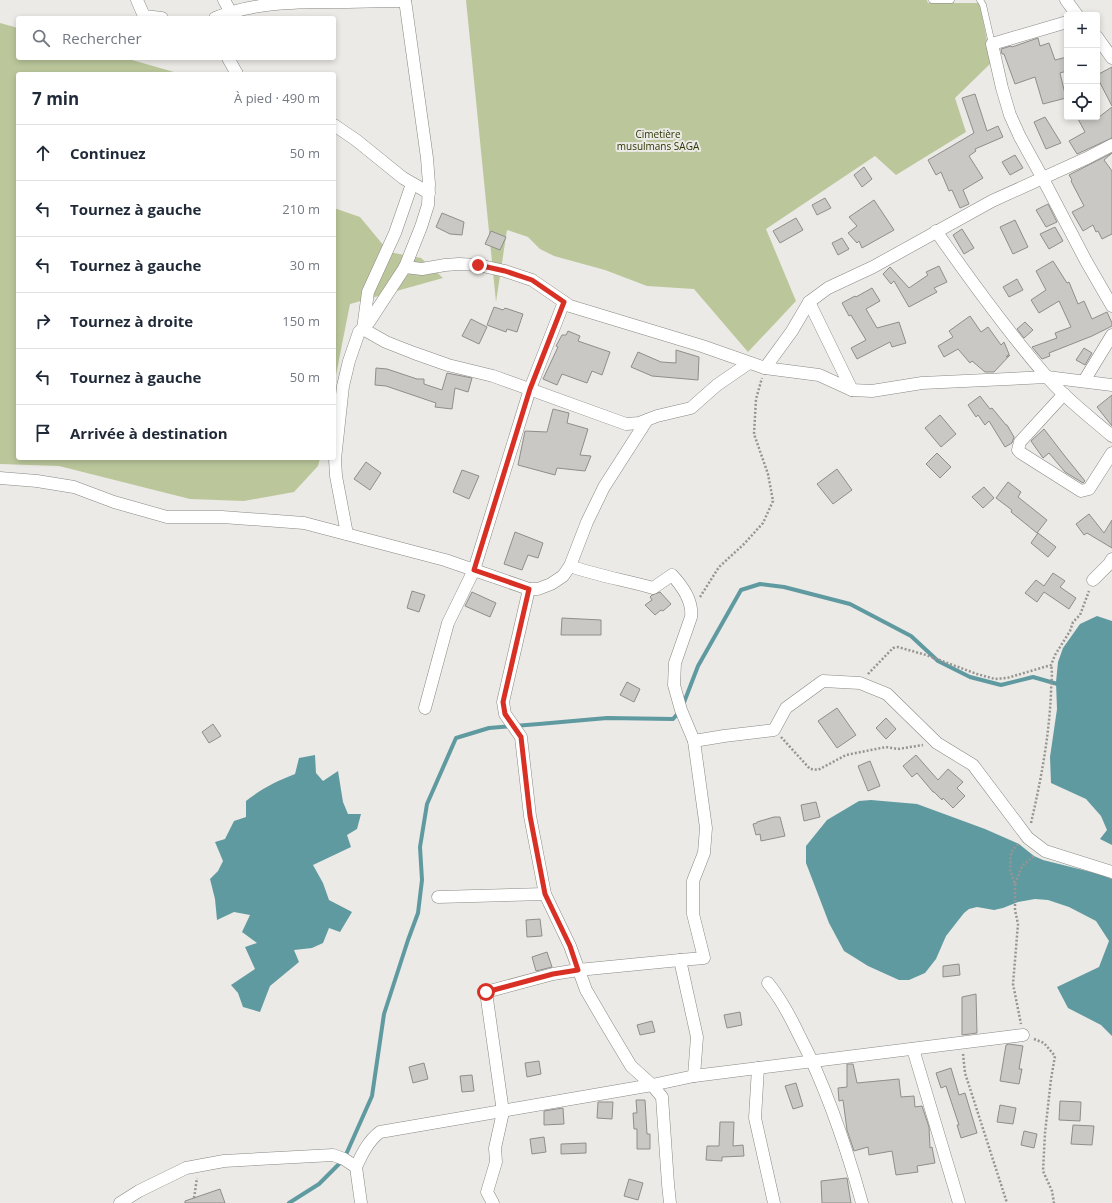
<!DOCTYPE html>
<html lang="fr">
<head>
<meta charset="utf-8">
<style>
	:root { --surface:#fff; --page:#f6f6f7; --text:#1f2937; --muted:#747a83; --line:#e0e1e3 }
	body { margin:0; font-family:"Open Sans",sans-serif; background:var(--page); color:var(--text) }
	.controls { position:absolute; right:12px; top:12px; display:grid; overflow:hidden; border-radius:4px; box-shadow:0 2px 6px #0003 }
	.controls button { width:36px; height:36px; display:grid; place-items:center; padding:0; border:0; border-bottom:1px solid var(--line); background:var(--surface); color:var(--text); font:20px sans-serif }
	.stop { position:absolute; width:12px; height:12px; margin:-9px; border:3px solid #d93025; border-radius:50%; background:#fff }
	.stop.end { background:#d93025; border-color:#fff; box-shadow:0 1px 4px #0008 }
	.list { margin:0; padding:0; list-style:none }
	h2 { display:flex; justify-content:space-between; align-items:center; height:52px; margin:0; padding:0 16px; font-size:17px }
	h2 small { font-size:13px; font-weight:400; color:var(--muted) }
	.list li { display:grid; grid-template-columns:26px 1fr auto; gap:12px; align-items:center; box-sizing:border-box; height:56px; padding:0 16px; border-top:1px solid var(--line) }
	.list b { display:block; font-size:15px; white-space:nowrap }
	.list em { font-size:13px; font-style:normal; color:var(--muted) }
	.icon { flex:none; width:22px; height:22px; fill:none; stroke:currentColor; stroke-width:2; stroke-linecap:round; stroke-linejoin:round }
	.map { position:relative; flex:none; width:1112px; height:1203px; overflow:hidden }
	.search { position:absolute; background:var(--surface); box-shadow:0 2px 6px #0003; left:16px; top:16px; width:320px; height:44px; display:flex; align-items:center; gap:10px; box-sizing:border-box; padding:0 14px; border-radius:4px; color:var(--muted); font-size:15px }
	.panel { position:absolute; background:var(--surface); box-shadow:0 2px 6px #0003; left:16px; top:72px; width:320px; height:388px; border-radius:4px }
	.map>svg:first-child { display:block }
</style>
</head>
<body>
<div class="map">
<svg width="1112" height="1203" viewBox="0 0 1112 1203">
	<rect width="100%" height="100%" fill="#ebeae6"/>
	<g fill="#bbc79b">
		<path d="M466,0H927L928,3H980L991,63L955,98L966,132L896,175L875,156L766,229L796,301L748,352L694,289L647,286L605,270L554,256L540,249L528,237L507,230L496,302Z"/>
		<path d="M0,23L18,28V58H125L181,74H18V458H320L318,466L294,492L244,501L190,499L59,466L0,464Z"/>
		<path d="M334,208L360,217L389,252L421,258L443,278L350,304L334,385Z"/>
	</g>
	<g fill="#609aa1">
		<path d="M1097,616L1112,621V845L1100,839L1107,830L1101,816L1086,799L1051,783L1050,757L1057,709L1056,682L1058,662L1063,648L1080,624Z"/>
		<path d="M315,755L316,773L323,781L338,771L343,802L348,814H361L357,829L347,835L351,847L313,865L323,883L329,900L352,912L340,932L329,928L323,943L312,948L294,950L299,962L270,986L260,1012L243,1007L238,993L231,985L255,969L245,947L257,943L242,932L250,915L234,912L217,920L215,899L210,879L218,871L223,861L215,842L225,839L234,821L246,817V801C261,789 277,781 295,774L299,758Z"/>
		<path d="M871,800L917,804L985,829L1019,844L1034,856L1043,860L1099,874L1112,879V1036L1101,1025L1068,1008L1057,987L1099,967L1109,941L1096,921L1069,907L1048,900L1035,899L1018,902L1003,908L994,910L977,907L969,909L964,913L946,936L936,959L925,973L909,980H899L868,966L844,951L829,923L806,863V846L827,820L859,801Z"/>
	</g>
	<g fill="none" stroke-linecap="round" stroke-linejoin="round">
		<g stroke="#609aa1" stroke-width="4">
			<path d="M683,705L698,666L741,590L760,584L784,587L850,604L911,636L938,661L970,677L1001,685L1033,677L1061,685"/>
			<path d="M289,1203L319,1184L344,1159L372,1096L384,1014L408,940L418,913L422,880L420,847L427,804L456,738L489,728L539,724L607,718L673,719L680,711"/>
		</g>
	</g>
	<g fill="#c9c8c4" stroke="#8f8e8a">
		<path d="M1038,38L1040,46L1049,43L1055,60L1067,57V71L1060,73L1066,98L1043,104L1035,77L1015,84L1004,54H1002L1001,49L1011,46L1012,47Z"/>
		<path d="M1112,67V106L1097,77V75Z"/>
		<path d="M975,94L987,131L998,126L1003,137L975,149L976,151L969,156L983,178L963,190L969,204L960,208L952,190L949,191L941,172L936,175L928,160L974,133L962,98Z"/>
		<path d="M1112,107V138L1077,154L1069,141L1085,132L1077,117H1099Z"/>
		<path d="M1045,117L1061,143L1046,149L1034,122Z"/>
		<path d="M1112,153L1104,160L1112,171V234L1102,239L1098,231L1096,232L1093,225L1083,231L1072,212L1084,206L1071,181L1072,180L1069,175Z"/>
		<path d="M1015,155L1023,168L1010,175L1002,162Z"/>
		<path d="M864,167L872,179L862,187L854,175Z"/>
		<path d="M825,198L831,208L817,215L812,205Z"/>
		<path d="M874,200L894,230L862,248L859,241L857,243L848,233L857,226L849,217Z"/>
		<path d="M1048,204L1057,222L1046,227L1036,210Z"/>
		<path d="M442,213L464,222L462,235L450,234L436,227Z"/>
		<path d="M796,218L803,230L780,243L773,231Z"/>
		<path d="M1015,220L1028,247L1013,254L1000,227Z"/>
		<path d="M1055,227L1063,241L1049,249L1040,234Z"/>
		<path d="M962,229L974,248L964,254L953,235Z"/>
		<path d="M491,231L506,237L500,250L485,244Z"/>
		<path d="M842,238L849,249L838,255L832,243Z"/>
		<path d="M1053,261L1067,283L1069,282L1078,304L1084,301L1092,319L1107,312L1112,323V326L1092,336L1049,353L1050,356L1042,359L1032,347L1057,338L1055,333L1071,327L1059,301L1039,313L1031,300L1046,290L1036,271Z"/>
		<path d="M939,266L947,282L934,288L937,292L909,307L894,281L891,284L883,274L890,267L909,288L928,275L926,272Z"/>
		<path d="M1017,279L1023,290L1009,297L1003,287Z"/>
		<path d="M872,288L880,301L866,309L877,328L899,322L906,343L892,347L890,342L857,359L851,348L866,340L851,315L849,316L842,303L855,296L856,297Z"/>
		<path d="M494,307L503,310L505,308L523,314L517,332L507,329L506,332L487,325Z"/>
		<path d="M970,316L981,332L988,327L1001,345L1004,342L1009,354L1006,357L1010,355L994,372H985L972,361L970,363L958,349L944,357L938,346L953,337L949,331Z"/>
		<path d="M471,319L487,327L479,344L462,336Z"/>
		<path d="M1025,322L1033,330L1024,338L1017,329Z"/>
		<path d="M568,331L580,336L578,341L610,352L602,375L592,371L587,383L562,374L557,385L543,379L558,347L556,346L562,335H566Z"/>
		<path d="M1084,348L1092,353L1085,365L1076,360Z"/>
		<path d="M676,350L699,357L698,380L652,376L631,367L638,352L661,362L676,363Z"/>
		<path d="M376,368L387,369L417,379H424V384L442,390L447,373L472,378L468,392L455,388L452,409L435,407L436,403L386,386L375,385Z"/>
		<path d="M1112,395V426L1097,407Z"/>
		<path d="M980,396L990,409L992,408L1006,425H1007L1014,437L1012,443L1005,447L989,421L985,425L978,415L976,417L968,405Z"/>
		<path d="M553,409L569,413L567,423L588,429L580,455L591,456L585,471L557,468L555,475L518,465L525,431L547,432Z"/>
		<path d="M940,415L956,434L941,447L925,428Z"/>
		<path d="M1044,429L1064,455L1085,481L1083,483L1065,472L1049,453L1043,458L1031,441Z"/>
		<path d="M937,453L951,467L940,478L926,464Z"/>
		<path d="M366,462L381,473L370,490L354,479Z"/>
		<path d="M837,469L852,490L833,504L817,484Z"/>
		<path d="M462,470L479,476L469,499L453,492Z"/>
		<path d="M1008,482L1021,492L1018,497L1047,520L1037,533L1011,512L1012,510L996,498Z"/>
		<path d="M984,487L994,498L983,508L972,497Z"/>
		<path d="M1089,514L1104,533L1112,520V548L1087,533L1084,535L1076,524Z"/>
		<path d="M515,532L543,543L538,558L528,555L522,570L504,564Z"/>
		<path d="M1038,533L1056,547L1048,557L1031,543Z"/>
		<path d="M1053,573L1065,581L1060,587L1076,598L1069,609L1044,592L1037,602L1025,593L1036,580L1044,586Z"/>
		<path d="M412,591L425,595L419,612L407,608Z"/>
		<path d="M472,592L496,603L490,617L465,606Z"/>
		<path d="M660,592L671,604L663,611L661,610L655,615L645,605L652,600L650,597L652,595Z"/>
		<path d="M562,618L601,620V635H561Z"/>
		<path d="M627,682L640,689L634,702L620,695Z"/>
		<path d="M837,708L856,735L837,748L818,721Z"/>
		<path d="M886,718L896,729L886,739L876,728Z"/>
		<path d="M213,724L221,736L209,743L202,732Z"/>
		<path d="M916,755L938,780L948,769L963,782L957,788L965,796L953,808L943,798L942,800L934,792H933L917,773L912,777L903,766Z"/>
		<path d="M870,761L880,786L868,791L858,766Z"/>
		<path d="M816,802L820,817L804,821L801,805Z"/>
		<path d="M774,817H780L785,836L761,841L760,834L756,835L753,824L757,823V822Z"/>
		<path d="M540,919L542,936L527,937L526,920Z"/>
		<path d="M547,952L552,967L536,971L532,957Z"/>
		<path d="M959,964L960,975L943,977V966Z"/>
		<path d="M976,994L977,1033L962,1035V997Z"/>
		<path d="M740,1012L742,1025L727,1028L724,1015Z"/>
		<path d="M652,1021L655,1032L640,1035L637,1025Z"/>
		<path d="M1009,1044L1023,1046L1019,1069H1022L1019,1084L1000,1081L1006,1045Z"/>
		<path d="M539,1061L541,1074L527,1077L525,1063Z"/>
		<path d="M424,1063L428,1079L413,1083L409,1067Z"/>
		<path d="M847,1064H853L857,1083L899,1079L901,1097L914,1096L915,1107L922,1106L929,1127L930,1148L932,1147L935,1163L917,1166L918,1172L896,1175L892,1151L869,1155L868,1147L854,1151L847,1130L843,1100L839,1101L838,1088L847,1087Z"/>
		<path d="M951,1068L959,1095L965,1093L977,1133L961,1138L957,1125H959L946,1086L941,1088L936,1073Z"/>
		<path d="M472,1075L474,1091L462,1092L460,1076Z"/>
		<path d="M796,1083L803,1106L793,1109L785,1086Z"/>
		<path d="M636,1100H645L647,1134H650V1149H637V1129H634L633,1113H637Z"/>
		<path d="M1060,1101L1081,1102L1080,1121L1059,1120Z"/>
		<path d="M598,1102H613L612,1119L597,1118Z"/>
		<path d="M1000,1105L1016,1108L1013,1124L997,1122Z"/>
		<path d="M563,1108L564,1124L544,1125V1111Z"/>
		<path d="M720,1122H734L733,1146L743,1145L744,1156L722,1157V1161L706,1160L707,1146H719Z"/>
		<path d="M1073,1125L1094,1126L1092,1145L1071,1144Z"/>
		<path d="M1024,1131L1037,1134L1034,1148L1021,1145Z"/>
		<path d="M544,1137L546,1152L532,1154L530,1139Z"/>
		<path d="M586,1143V1153L561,1154V1144Z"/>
		<path d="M847,1178L851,1203H822L821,1181Z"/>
		<path d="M629,1179L643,1183L638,1200L624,1196Z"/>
		<path d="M220,1189L225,1203H185V1201Z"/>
	</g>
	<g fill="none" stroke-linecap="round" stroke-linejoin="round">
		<defs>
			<g id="service">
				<path d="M932,0H951"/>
				<path d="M980,0L983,5L992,44"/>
			</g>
			<g id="minor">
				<path d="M137,0L144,16L162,18"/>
				<path d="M224,0L231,13"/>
				<path d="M1066,0L1077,15"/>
				<path d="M215,18C252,3 292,2 332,2C356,2 381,1 405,1"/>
				<path d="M1067,22L992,44L1002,88L1010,115L1020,137L1042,177L1086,261L1112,306"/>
				<path d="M1097,37L1112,58"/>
				<path d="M228,58L237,74"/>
				<path d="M334,125L356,140L403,178L429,193"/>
				<path d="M412,184L395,233L368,292L363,329L386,342L414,353L448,365L493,376L626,424L639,423L657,416L691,408L717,385L749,363"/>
				<path d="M936,231C971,281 1007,331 1047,377C1066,399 1090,417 1112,436"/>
				<path d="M405,267L422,269L445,265L459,264L478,265L505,271L532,280L570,306L702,346L765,368L819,375L852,390L872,391L922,383L1047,377L1112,385"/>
				<path d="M809,302L852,390"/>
				<path d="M765,368L792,331L809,302L828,288L873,267L992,201L1087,158L1112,145"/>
				<path d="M1084,381L1112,335"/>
				<path d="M1064,394L1020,442L1018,450L1021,453L1081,491L1089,489L1112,453"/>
				<path d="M0,478L37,481L74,487L114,502L167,517H222L304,523L445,560L529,589H538L551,584L563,576L570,566L587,522L604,487L647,420"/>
				<path d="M347,534L336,476L335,459L343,386L349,361L359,332L369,322L405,267L421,227L428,205L429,184L427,158L405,0"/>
				<path d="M570,566C598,576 625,580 653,588L672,575C683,587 693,601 691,617L675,663L674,685L681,710L694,741L706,828L704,853L693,881V914L704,958L680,960L697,1037L694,1076"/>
				<path d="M1093,580L1109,564L1112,559"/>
				<path d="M529,589L503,702L505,714L521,737L530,816L545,894L570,946L586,990L607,1026L631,1066L652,1085L662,1097L668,1184L670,1203"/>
				<path d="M425,708L448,623L474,570L530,389L564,302"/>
				<path d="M694,741L724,736L774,730L786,708L823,681L860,683L887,694L937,743L973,765L1028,838L1045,851L1112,872"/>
				<path d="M438,897L545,894"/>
				<path d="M768,983C781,999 790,1016 799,1035C827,1088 846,1146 862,1203"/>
				<path d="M913,1049L959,1203"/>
				<path d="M758,1068L755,1118L774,1203"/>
				<path d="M356,1167C362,1154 368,1141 380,1132L652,1085L694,1076L1023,1035"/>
				<path d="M120,1203L139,1191L186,1168L224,1161L333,1155L344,1159L356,1167L361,1203"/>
				<path d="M493,1203L487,1192L496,1162L495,1148L503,1112L486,992L553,974L578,970L680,960"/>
			</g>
		</defs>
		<use href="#service" stroke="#898884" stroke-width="7"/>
		<use href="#minor" stroke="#898884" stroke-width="13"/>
		<g stroke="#969592" stroke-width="2.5" stroke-dasharray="2 2" stroke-linecap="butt">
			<path d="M700,597L719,567L744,544L763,523L773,501L768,474L754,434L756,399L762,378"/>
			<path d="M868,674L893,648L898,647L926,655L977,674L995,679L1007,678L1051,665L1055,655L1070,631L1073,622L1080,615L1089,591"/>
			<path d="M781,737L810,769L818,770L846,755L886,747L898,749L923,745"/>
			<path d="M1031,823C1041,780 1049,737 1051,693C1051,683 1053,675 1051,665"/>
			<path d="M1018,844L1011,852L1010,870L1015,884L1022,866L1034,856"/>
			<path d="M1015,884V910L1018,924L1013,984L1021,1024"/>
			<path d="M1034,1039L1044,1043L1055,1056L1051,1079L1045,1133L1043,1171L1052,1191L1054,1203"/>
			<path d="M963,1054L965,1073L1007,1203"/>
			<path d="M194,1198L197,1178"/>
		</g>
		<use href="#service" stroke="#fff" stroke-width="6"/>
		<use href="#minor" stroke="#fff" stroke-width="12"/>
	</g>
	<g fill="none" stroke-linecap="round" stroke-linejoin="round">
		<path stroke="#d93025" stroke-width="5" d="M478,265L505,271L532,280L564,302L530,389L474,570L529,589L503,702L505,714L521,737L530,816L545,894L570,946L578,970L553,974L486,992"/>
	</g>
	<g text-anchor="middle" stroke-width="4" stroke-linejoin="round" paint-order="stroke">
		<g font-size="10" fill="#2e3702" stroke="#ebeae6">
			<text x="658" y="138">Cimetière<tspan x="658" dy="12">musulmans SAGA</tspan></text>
		</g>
	</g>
</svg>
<div class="controls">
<button>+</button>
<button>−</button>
<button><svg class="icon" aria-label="locate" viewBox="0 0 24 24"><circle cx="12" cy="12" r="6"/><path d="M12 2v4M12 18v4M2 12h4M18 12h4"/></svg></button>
</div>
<div class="stop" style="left:486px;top:992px"></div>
<div class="stop end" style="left:478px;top:265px"></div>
<div class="search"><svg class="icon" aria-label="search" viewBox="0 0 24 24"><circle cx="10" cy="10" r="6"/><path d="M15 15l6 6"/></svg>Rechercher</div>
<section class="panel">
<h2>7 min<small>À pied · 490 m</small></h2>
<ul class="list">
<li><svg class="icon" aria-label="ahead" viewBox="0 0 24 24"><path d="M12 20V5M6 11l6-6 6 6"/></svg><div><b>Continuez</b></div><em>50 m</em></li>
<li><svg class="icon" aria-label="left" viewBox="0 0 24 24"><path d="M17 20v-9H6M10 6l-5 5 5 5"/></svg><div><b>Tournez à gauche</b></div><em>210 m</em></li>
<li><svg class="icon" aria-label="left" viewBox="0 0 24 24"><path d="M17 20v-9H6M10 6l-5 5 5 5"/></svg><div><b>Tournez à gauche</b></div><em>30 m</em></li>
<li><svg class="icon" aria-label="right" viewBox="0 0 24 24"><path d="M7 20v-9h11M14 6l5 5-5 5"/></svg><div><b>Tournez à droite</b></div><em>150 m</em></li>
<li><svg class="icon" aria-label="left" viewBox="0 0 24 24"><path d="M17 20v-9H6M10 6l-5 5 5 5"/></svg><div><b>Tournez à gauche</b></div><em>50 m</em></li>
<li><svg class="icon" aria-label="arrive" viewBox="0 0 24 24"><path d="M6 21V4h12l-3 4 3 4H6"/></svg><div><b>Arrivée à destination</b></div></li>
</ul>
</section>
</div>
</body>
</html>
